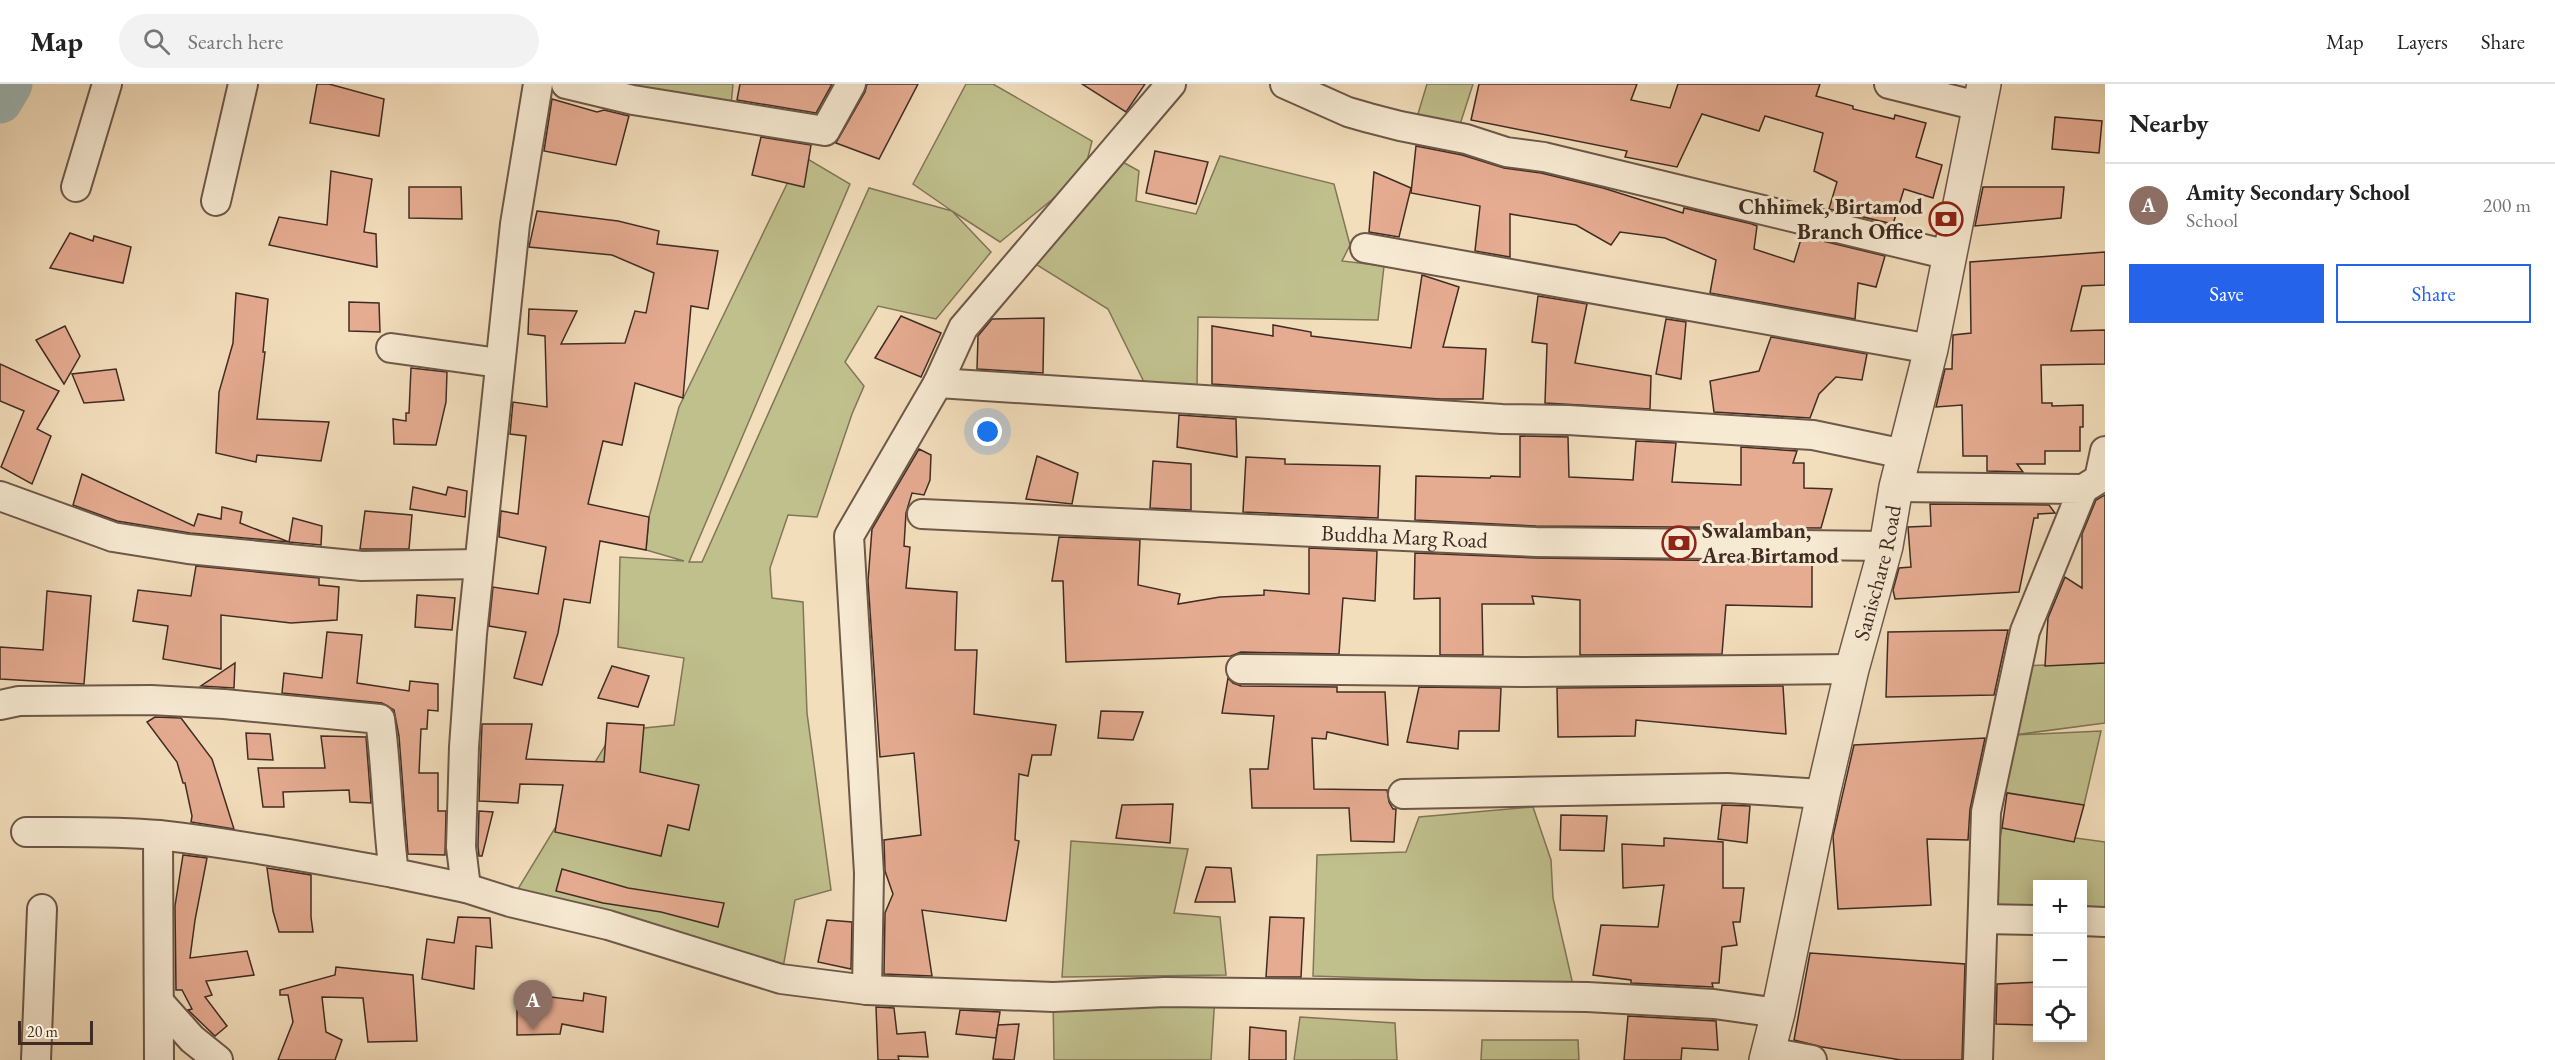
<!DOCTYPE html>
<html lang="en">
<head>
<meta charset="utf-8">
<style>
	:root { --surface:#fff; --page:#f2f2f2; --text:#222; --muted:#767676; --line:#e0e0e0; --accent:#2563eb }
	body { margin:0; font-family:"EB Garamond",serif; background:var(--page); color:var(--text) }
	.controls { position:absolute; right:18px; bottom:18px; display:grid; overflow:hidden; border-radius:0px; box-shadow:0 3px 15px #0003 }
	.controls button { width:54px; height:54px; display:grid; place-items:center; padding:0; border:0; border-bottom:2px solid var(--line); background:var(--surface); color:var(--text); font:30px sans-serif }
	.scale { position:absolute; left:18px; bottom:15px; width:75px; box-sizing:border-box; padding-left:6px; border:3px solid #402c23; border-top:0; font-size:16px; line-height:21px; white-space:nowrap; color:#402c23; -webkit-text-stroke:4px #f7ead3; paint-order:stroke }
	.you { position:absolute; left:988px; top:348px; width:21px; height:21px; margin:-15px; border:4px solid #fff; border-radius:50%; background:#1a73e8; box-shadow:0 0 0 9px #1a73e833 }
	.badge { display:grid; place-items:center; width:39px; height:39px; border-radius:50%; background:var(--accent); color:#fff; font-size:20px; font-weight:700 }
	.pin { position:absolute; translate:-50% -50px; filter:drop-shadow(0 2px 3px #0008) }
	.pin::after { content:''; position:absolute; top:32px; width:21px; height:18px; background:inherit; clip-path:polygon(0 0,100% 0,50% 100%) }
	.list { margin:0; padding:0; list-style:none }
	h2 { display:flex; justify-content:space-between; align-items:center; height:78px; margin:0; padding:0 24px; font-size:26px }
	h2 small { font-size:20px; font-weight:400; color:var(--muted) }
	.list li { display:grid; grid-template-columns:39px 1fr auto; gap:18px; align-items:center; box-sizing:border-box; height:84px; padding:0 24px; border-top:2px solid var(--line) }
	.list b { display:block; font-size:22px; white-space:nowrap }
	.list p { margin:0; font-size:20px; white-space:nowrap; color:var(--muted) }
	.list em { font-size:20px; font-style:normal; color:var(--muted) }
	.actions { display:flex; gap:12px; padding:18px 24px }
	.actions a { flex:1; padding:14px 0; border:2px solid var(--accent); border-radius:0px; text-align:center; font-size:21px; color:var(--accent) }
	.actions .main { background:var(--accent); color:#fff }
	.icon { flex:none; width:33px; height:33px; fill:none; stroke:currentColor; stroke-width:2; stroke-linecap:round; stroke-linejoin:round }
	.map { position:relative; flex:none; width:2105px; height:976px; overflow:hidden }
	header { display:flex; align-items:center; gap:36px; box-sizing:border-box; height:84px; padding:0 30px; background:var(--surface); border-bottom:2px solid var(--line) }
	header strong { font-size:28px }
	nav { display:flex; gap:33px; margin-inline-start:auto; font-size:21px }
	.search { width:420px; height:54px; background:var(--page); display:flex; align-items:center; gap:15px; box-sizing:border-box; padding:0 21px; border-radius:33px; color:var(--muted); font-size:22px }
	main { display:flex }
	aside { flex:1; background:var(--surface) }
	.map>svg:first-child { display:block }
</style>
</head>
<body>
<header>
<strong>Map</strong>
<div class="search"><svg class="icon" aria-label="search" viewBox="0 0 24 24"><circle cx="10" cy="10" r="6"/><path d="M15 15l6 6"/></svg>Search here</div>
<nav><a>Map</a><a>Layers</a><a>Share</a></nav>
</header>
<main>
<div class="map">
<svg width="2105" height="976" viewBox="0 0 2105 976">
	<rect width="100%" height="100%" fill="#f3debc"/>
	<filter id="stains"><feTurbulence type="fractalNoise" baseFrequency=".00333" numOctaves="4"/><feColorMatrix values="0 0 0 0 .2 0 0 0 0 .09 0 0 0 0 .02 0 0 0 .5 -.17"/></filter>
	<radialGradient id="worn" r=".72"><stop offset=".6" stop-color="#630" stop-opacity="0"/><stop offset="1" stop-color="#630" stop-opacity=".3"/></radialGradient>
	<g fill="#c0c08d" stroke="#807658" stroke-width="1.5">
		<path d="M566,0H733L730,32Z"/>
		<path d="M966,0H993L1092,57L1085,85L1103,67L1139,87L1136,117L1196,130L1220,72L1334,100L1350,161L1342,177L1384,182L1378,236L1198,233L1197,302L1144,298L1108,225L1013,166L1075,97L1000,158L952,127L991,168L936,235L878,222L845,278L864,302L852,330L817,433L788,431L770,484L772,514L803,518L807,629L831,806L795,816L781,895L510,818L614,647L674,641L684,574L618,563L620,473L684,477L646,466L649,433L679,323L801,71L850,100L689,478H702L869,104L952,127L913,100Z"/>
		<path d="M1427,0H1473L1456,53L1417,33Z"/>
		<path d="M2105,579V639L2014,651L2101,647L2084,721L1991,706L2017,582Z"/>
		<path d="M1533,723L1551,776L1553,814L1573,901L1313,892L1317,771L1406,768L1419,733Z"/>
		<path d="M2002,744L2105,758V838L2083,837L2082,800H2038L2037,836L1983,835Z"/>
		<path d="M1071,757L1188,765L1174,829L1220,833L1226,891L1062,893Z"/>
		<path d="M1215,911L1211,976H1054L1053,913Z"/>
		<path d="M1300,933L1395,939L1397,976H1294Z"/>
		<path d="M1482,956H1578L1579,976H1481Z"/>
	</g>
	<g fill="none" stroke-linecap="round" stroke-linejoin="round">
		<path stroke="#9fbaba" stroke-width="45" d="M0,17L10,0"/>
	</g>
	<g fill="#e6ac92" stroke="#402c23" stroke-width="1.5">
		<path d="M317,0H329L384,15L379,52L310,39Z"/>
		<path d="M740,0H832L816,29L737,16Z"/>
		<path d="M867,0H918L879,75L836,59L865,8Z"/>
		<path d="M1082,0H1145L1126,28Z"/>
		<path d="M1479,0H1637L1631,16L1670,24L1678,0H1820L1816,12L1853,22V25L1894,35L1895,31L1926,39L1916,73L1942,81L1933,114L1904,105L1893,140L1829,125L1837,98L1814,87L1823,49L1765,32L1759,47L1702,30L1677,83L1625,73L1627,67L1471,36Z"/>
		<path d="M552,15L597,28L604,26L629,32L616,81L544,67Z"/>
		<path d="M2055,33L2102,37L2099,69L2052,65Z"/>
		<path d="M761,53L811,61L804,103L752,91Z"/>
		<path d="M1416,62L1462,71L1504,84L1541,89L1603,104L1683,129L1684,124L1752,140L1757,142L1754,165L1794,178L1802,152L1885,172L1876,203L1858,199L1855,235L1710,209L1716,176L1665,154L1620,148L1611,161L1576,141L1510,130V173L1475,167L1480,122L1411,109Z"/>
		<path d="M1155,67L1208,78L1196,120L1146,109Z"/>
		<path d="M331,87L372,95L364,148L376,150L377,183L269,161L279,133L327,141Z"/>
		<path d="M1374,88L1411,104L1399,153L1369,148Z"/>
		<path d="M409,103H461L462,135L409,134Z"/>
		<path d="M1983,103H2064L2061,134L1975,142Z"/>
		<path d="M537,127L618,137L659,147L657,160L718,167L708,225L691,222L683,314L635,299L622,361L603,357L588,420L649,433L646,466L600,457L590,519L564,515L558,549L542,601L514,594L526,548L489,542L493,503L538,510L546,463L499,453L501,427L518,430L526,352L510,350L513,318L547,323L545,252L528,250L529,225L577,227L561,260L625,259L635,227L646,229L654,189L612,171L529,163Z"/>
		<path d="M70,149L93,157L94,152L131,163L123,199L50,184Z"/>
		<path d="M2105,168V201L2082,202L2071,247L2105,246V280L2041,281L2042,319H2052V322L2083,321V343H2080V367H2045V380H2017L2023,388L1987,387V372H1963L1962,321L1936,323L1945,285H1952L1953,251L1971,249L1970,178Z"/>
		<path d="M1422,191L1459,203L1443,263L1486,265L1483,315H1440L1212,300V242L1273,252V241L1311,248V252L1411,264Z"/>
		<path d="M236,209L268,215L263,268H265L257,335L329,338L321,377L257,371L256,378L216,369L219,308L233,259Z"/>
		<path d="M1538,212L1587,220L1575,279L1651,292L1650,325L1545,319L1547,260L1532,258Z"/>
		<path d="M349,218L379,219L380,248L349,247Z"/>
		<path d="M901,232L941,249L921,293L875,274Z"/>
		<path d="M1044,234L1043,289L977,285L978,252L992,235Z"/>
		<path d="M1666,235L1686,238L1681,295L1656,290Z"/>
		<path d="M65,242L80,272L64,300L36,256Z"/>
		<path d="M1771,253L1867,270L1862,296L1836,293L1819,310L1810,334L1714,328L1710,297L1759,287Z"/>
		<path d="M0,280L59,307L37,345L51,352L32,400L1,383L24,327L0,317Z"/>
		<path d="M411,284L447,288L446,318L436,361L394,360L393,335L406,337V329H409Z"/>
		<path d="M116,285L124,316L84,319L72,290Z"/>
		<path d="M1179,331L1236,335L1237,373L1177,363Z"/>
		<path d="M1520,352L1568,353L1569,393L1633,396L1636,357L1676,359L1672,398L1741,401V363L1797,367L1793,379H1804V404L1832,405L1821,444L1536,442L1415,436L1416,392L1490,394L1491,392L1520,393Z"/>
		<path d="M919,365L931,371L930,396L924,411L912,409L906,429L904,462L910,463L906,504L957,508L955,566H977L974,630L1056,641L1051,671H1032L1028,692L1019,690L1015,756L1019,757L1006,837L922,826L932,892L884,890L885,829L893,810L885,787L884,756L921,751L914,669L880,673L868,497L872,445Z"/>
		<path d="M1037,372L1078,389L1072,420L1026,415Z"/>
		<path d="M1246,373L1285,375V380L1380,382L1378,434L1243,428Z"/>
		<path d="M1153,377L1191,380V426L1150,424Z"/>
		<path d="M82,390L194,442L198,430L221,435L222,423L242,428L240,439L289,458L293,434L322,442L321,461L190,449L117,437L73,421Z"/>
		<path d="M413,403L446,411L448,403L467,407L465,433L410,425Z"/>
		<path d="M2105,411V579L2045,582L2048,534L2065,493L2082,504V450L2096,416Z"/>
		<path d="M1930,420L2049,421L2055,429L2038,430V434H2034L2019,508L1895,515L1893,506L1899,484L1911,483L1908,443L1931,442Z"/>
		<path d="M365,427L412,431L409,465H360Z"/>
		<path d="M1059,453L1140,456L1138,501L1180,510L1178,520L1220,513L1264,511V506L1309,510V464L1377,467L1375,517L1343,514L1339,570L1241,568L1231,572L1066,578L1063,497H1052Z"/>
		<path d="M1415,469L1536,474L1812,478V523L1726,521L1722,570L1580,571V516L1532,512L1534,520H1482L1483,571H1440V514L1414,515Z"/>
		<path d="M196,482L319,494V501L339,503L337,536L291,539L221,531V585L163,575L168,542L133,537L138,506L191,512Z"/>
		<path d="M47,507L91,512L84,600L0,595V563L43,566Z"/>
		<path d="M417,511L455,514L452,546L415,543Z"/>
		<path d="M2008,546L1994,611L1886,613L1888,548Z"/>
		<path d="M327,548L362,551L357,599L409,607L410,597L438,600V627L428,626L427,645H421L419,689H438V727H446L445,771L408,770L399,652L394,626L382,619L282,609L284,589L322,594Z"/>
		<path d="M235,579L234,604L201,602Z"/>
		<path d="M612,582L649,592L638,623L598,614Z"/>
		<path d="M1228,594L1233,599L1241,602L1337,603V608H1385L1388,661L1327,648L1326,655L1312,654L1314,705L1387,706L1389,718L1393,725H1396L1394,758L1351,757L1349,724H1252L1250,685H1268L1274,632L1222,629Z"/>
		<path d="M1783,602L1786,650L1636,636L1635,652L1558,653L1557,604Z"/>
		<path d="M1419,603L1501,604L1499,647H1459L1458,665L1407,658Z"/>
		<path d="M1101,627L1143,628L1133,656L1098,654Z"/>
		<path d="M155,633L181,634L212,675L234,745L191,738L192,732L185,699H183L177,678L147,638Z"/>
		<path d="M607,639L644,641L640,688L699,701L689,746L668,741L661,772L555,748L563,701L520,700L518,719L479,717L482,640H532L526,675L604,678Z"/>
		<path d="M246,649L270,650L273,676L248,675Z"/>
		<path d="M321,652L366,653L371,719L350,718L349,706L283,708L284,723H263L258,684H325Z"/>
		<path d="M1985,654L1970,725L1968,756L1927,755L1931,821L1838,825L1833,752L1854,661Z"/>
		<path d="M2007,709L2084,721L2074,758L2002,744Z"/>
		<path d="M1173,720L1170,759L1116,754L1122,721Z"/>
		<path d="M1722,721L1750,722L1747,759L1718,755Z"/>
		<path d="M479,727L493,728L482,772H479L478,762Z"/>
		<path d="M1561,731L1607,732L1604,767L1560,766Z"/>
		<path d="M1664,754L1723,758V804H1744L1740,838H1733L1737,861L1722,863L1719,899H1712L1713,903L1631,899V896L1593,891L1601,841L1658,843L1664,801L1623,804L1622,760L1664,762Z"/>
		<path d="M183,771L207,774L195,836L190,874L247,867L254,891L206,897L212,911L205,913L227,942L215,952L188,926L192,925L182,906H176L175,822Z"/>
		<path d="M1206,783L1231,784L1235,818H1195Z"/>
		<path d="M267,784L311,791V833L313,848H279L273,827Z"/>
		<path d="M562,785L628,804L724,819L718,843L661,828L603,819L556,807Z"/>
		<path d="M458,833L490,834L492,864L476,862L474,905L422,895L427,855L454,859Z"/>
		<path d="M1270,833L1304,834L1301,893H1266Z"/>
		<path d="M827,836L852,838L851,885L818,878Z"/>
		<path d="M1810,869L1965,880L1962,976H1901L1822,963L1794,956Z"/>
		<path d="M336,883L413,891L417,957L368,958L363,914L322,913L326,948L342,956L335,976H278L293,938L288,911H280V906L335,891Z"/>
		<path d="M2037,898V941L1996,940L1997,900Z"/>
		<path d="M584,909L606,913L603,948L562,940L560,950L517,951V919L547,920L551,913L583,917Z"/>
		<path d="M876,923L894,924L897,950L925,948L928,973L898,972L899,976H878Z"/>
		<path d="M960,926L1000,928L996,954L956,950Z"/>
		<path d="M1628,932L1716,937L1718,966L1682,964L1681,976H1624Z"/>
		<path d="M1019,940L1014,976L993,975L998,941Z"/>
		<path d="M1250,943L1286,947V976H1249Z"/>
	</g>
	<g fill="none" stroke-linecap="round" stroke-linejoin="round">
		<defs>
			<g id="minor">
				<path d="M566,0L633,16L825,47L851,0"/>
				<path d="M1285,0L1348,28L1369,34L1400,42L1466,55L1506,68L1544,73L1949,171"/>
				<path d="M1889,0L1978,22"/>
				<path d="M76,103L107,0"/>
				<path d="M216,117L243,0"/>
				<path d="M1365,164L1931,265"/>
				<path d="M391,264L499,279"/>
				<path d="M938,299L1502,335L1568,336L1813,351L1904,370"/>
				<path d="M1896,403L2083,405L2025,547L1986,728L1978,976"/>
				<path d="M2083,405L2099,395L2105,367"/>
				<path d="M0,412L113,453L188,465L362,482L479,480"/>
				<path id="s1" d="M922,430L1536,458L1886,462"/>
				<path d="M1241,585L1522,588L1852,585"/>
				<path d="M0,621L19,617L151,616L224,620L380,635C387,686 387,738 394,789L466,804L510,818L608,841L781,895L867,906L1053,913L1165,908L1587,913L1714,920L1778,929"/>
				<path d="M1403,710L1727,704L1823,710"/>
				<path d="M26,748C70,748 115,747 159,751C238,760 316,775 394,789"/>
				<path d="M158,751L159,976"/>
				<path d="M466,804L461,763L464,663L472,550L515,140L538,0"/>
				<path d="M1983,835L2038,836"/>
				<path d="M2082,837L2105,838"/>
				<path d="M867,906L869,789L849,452L938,299L963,244L1171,0"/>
				<path d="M159,918L192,955L218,976"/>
				<path d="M1768,968L1812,976"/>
				<path d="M36,976L42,825"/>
			</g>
			<g id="tertiary">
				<path id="s2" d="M1766,976L1778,929L1823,710L1852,585L1886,462L1896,403L1931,265L1984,0"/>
			</g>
		</defs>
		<use href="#minor" stroke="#6d5849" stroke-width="32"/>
		<use href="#tertiary" stroke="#6d5849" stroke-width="36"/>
		<use href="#minor" stroke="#f7ead3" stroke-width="28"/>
		<use href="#tertiary" stroke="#f7ead3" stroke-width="33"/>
	</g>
	<defs>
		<symbol id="bank-ring" viewBox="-11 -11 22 22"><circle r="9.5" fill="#f7ead3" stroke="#8f2418" stroke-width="1.5"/><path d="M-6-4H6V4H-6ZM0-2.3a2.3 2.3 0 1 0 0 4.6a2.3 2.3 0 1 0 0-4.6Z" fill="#8f2418"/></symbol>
	</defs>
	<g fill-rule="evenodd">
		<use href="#bank-ring" x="1927" y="116" width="38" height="38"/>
		<use href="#bank-ring" x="1660" y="440" width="38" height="38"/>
	</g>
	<g text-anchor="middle" stroke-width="6" stroke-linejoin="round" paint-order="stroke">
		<g font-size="22" font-weight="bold" fill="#402c23" stroke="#f7ead3" text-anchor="end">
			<text x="1923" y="130">Chhimek, Birtamod<tspan x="1923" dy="25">Branch Office</tspan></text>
			<text x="1702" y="454" text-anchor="start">Swalamban,<tspan x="1702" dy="25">Area Birtamod</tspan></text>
		</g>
		<g font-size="22" fill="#402c23" stroke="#f7ead3">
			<text dy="8" stroke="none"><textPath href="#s1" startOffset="483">Buddha Marg Road</textPath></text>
			<text dy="8" stroke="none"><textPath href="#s2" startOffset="500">Sanischare Road</textPath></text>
		</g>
	</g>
	<rect width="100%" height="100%" filter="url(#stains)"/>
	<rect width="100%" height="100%" fill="url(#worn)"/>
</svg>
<div class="controls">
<button>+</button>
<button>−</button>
<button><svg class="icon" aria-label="locate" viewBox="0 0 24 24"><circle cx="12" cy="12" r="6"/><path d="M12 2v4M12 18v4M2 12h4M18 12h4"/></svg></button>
</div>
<div class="scale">20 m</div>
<div class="you"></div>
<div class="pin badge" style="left:533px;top:946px;background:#8d6e63">A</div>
</div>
<aside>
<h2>Nearby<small></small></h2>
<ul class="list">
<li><span class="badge" style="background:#8d6e63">A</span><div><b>Amity Secondary School</b><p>School</p></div><em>200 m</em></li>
</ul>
<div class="actions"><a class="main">Save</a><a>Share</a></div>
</aside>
</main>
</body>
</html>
